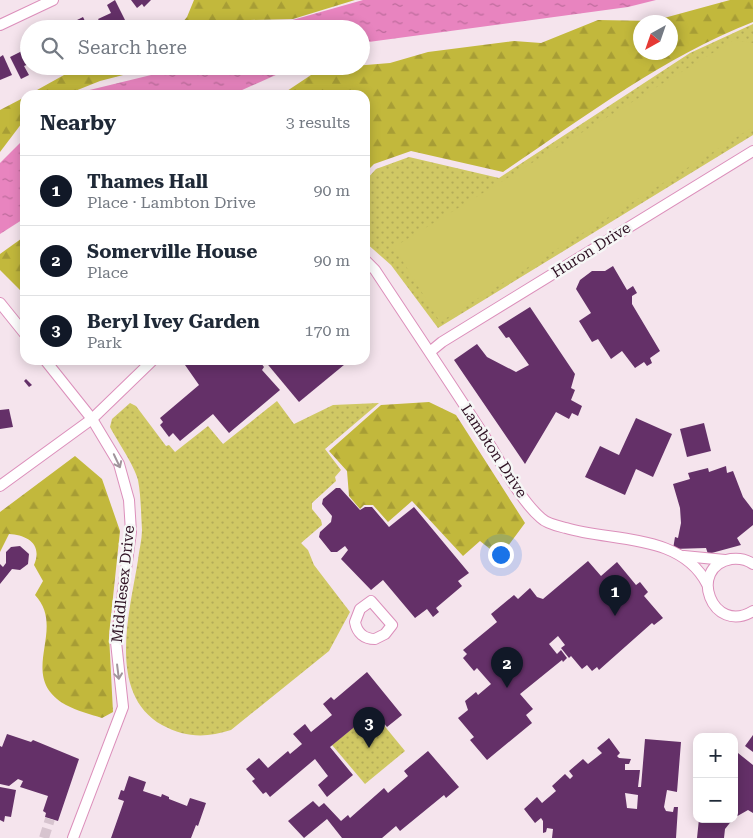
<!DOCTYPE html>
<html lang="en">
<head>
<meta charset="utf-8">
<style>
	:root { --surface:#fff; --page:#f6f6f7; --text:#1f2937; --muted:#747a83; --line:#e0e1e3; --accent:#111827 }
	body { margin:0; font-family:"Roboto Serif",serif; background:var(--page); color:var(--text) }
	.controls { position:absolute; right:15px; bottom:15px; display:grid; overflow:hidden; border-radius:10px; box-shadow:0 2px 12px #0003 }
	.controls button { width:45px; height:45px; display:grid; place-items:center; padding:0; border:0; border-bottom:1px solid var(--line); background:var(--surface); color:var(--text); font:25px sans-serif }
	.compass { position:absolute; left:633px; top:15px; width:45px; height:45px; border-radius:50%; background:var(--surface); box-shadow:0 2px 12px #0003; rotate:220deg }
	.you { position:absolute; left:500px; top:554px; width:18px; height:18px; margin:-12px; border:4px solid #fff; border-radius:50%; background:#1a73e8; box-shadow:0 0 0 8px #1a73e833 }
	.badge { display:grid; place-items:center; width:32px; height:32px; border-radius:50%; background:var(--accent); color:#fff; font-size:16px; font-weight:700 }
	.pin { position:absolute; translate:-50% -41px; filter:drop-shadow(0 1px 2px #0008) }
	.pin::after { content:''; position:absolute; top:26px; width:18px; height:15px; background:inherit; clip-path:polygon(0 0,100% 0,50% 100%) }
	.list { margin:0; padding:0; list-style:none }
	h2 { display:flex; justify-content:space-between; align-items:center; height:65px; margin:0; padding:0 20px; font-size:21px }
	h2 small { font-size:16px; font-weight:400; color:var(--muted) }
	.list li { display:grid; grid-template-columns:32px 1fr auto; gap:15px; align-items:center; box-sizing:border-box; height:70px; padding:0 20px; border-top:1px solid var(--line) }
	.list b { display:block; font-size:19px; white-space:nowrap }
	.list p { margin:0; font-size:16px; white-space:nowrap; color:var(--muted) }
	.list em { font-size:16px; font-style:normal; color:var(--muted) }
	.icon { flex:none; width:28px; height:28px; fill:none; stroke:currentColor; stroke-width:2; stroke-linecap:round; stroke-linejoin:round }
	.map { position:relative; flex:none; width:753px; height:838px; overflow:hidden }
	.search { position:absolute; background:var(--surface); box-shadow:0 2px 12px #0003; left:20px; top:20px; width:350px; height:55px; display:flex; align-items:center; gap:12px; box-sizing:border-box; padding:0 18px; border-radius:28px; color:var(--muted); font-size:19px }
	.panel { position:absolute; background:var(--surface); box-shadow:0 2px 12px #0003; left:20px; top:90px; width:350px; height:275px; border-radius:15px }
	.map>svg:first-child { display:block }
</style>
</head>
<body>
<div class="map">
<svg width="753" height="838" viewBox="0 0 753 838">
	<defs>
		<pattern id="grass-dots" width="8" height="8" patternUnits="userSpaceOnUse" patternTransform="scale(1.25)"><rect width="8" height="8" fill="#d0c864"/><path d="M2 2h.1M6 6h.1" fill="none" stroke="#b3ab57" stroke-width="1.8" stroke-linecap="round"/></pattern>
		<pattern id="forest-firs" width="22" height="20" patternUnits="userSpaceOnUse" patternTransform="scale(1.25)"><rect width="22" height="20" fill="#c2b83c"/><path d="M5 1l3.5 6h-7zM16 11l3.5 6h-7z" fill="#a79d35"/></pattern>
		<pattern id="water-ripples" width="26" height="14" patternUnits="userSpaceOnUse" patternTransform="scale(1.25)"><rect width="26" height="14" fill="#e884bf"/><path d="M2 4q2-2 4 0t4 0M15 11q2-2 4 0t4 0" fill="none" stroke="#bc6b9b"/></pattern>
	</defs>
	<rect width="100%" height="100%" fill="#f5e4ed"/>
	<g fill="url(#grass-dots)">
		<path d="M753,24V135L438,328L391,265L365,242V181L376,169L409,157L499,178L690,53Z"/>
		<path d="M277,401L294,424L333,405L379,403L325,449L341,470L335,477L336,481L312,503V509L321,520L322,525L301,543L308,550L314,565L350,612L329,651L231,730C206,738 186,738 162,725C106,693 130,611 138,560C139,550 142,540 142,530C141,514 141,496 138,480C134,465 118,442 110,427L112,419L130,403L136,406L166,446L169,445L175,452L208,426L223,444Z"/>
		<path d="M373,712L405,751L365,784L332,745Z"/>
	</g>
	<g fill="url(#forest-firs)" fill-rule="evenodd">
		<path d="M194,0H355L293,19L250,20L242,29H177L187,17Z"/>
		<path d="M730,0H753V22C663,57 583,118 503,172L411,151L374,164L365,173V95H281L311,75L329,68L390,63L428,52L514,41L541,43L598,20L653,21ZM640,22H670V52H640Z"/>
		<path d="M87,66H158L100,81L65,95H28L64,75Z"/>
		<path d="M25,97V119L0,152V110Z"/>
		<path d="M25,236V295L0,270V254Z"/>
		<path d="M429,402L456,415L525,523L500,557L480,541L463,556L412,501L388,522L373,505H364L360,509L349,496L347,471L329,451L381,405Z"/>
		<path d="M75,456L102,479L120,531L109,635L113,712L102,718C90,714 77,711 66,705C15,676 68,630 35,595L43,581L34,565C43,544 27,535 9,534L0,552V512Z"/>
	</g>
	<path fill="#d0c864" d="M734,40L753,43V127L440,322L394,247Z"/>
	<g fill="url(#water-ripples)">
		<path d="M363,0H656L628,7L361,43V29H274L289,21Z"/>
		<path d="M188,66H296L231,95H69Z"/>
		<path d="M25,138V218L0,234V163Z"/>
	</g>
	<g fill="#643068" fill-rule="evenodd">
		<path d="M115,0L129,28L100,29L103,27L98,19L111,13L107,5Z"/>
		<path d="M131,0H151L144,7L142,4L137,8Z"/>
		<path d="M83,17L89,29H65L74,24L73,22Z"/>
		<path d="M29,43V64L24,66L29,75L21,79L10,57L22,51L20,47Z"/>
		<path d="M3,55L12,75L0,80V57Z"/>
		<path d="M613,266L627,290L633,286L637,293L632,296V304L660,351L650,358L652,363L647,366L644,362L635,368L622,351L611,359L598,339L592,342L579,321L591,313L576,289L580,280L592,271H605Z"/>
		<path d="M530,307L575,374L571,388L575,390L571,400L582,406L578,416L572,413L569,419L556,412L525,464L454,360L477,344L487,357L516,372L529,365L509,337L506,338L498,327Z"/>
		<path d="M191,360H254L258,365L261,363L264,367L262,370L280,390L229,433L213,414L180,441L173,433L169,437L160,425L163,422L160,418L199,385L185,365Z"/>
		<path d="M264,360H350L299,402Z"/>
		<path d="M26,379L32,385L29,387L24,381Z"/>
		<path d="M9,409L13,427L0,429V410Z"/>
		<path d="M636,418L672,434L653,477L636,469L625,495L585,477L600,446L619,455Z"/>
		<path d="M704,423L711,451L687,457L680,429Z"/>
		<path d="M726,466L727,473L733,471L743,497L753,510V525L737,538L741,545L708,554L706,548L673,549L675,537L678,538L681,523L680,508L673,484L690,479L688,473L708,468L709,472Z"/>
		<path d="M336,488H340L360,510L365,507H372L389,527L414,507L469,573L458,581L462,586L436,608L439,612L433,617L427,609L415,618L383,580L371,590L341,559L348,550L345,546L337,552H331L319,537L320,532L331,522L332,516L322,504L323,499Z"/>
		<path d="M20,546L29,554L28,564L20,570L12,569L0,584V564L3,567L6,563V552L11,547Z"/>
		<path d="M588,561L601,576L617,562L636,585L640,582L648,592L644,596L663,618L654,625L652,623L599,670L597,667L592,671L587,665L582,669L571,656L569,658L561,648L565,645L558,636L549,644L557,654L561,650L567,658L563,662L562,660L520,694L533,709L526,715L532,723L487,760L470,740L474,737L458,718L468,710L465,701L476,692L478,695L491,684L477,668L474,671L463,658L467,654L463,650L497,622L491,614L514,595L518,599L530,588L537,597L543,599Z"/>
		<path d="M367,672L402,715L387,727L374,711L330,747L353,775L327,797L318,785L328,776L315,759L270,797L266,792L263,794L252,781L255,779L246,769L259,758L268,768L288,751L290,754L302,744L293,734L305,724L311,732L332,715L323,704L331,697L334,700Z"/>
		<path d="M7,734L31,742L33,740L79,759L58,821L45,817L46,813L43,811L48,796L20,787L23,781L18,779L9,786L0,784V746L2,747Z"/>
		<path d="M753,735V752L745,746Z"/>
		<path d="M609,738L620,753L617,756L619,758L631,759L629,764H625V770H640L638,787H641L645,739L681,742L677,792L667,790L664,807L666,811L673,812L674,807H678L676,838H552L553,829L547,828L546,832L543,833V821L541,818L535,823L524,809L537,797L542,803L556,791L552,786L565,774L570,779L573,776L569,771L583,759L588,764L602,753L597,748ZM625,793L638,795L637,809L627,808Z"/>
		<path d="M428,751L459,787L446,798L444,795L400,831L396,826L382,838H342L327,819L304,838L288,821L313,801L319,807L324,803L341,821L348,815L350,818L384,788L388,793L408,776L404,771Z"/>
		<path d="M738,753L753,765V813L748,810L734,818V758Z"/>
		<path d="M129,776L146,782L143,791L161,797L162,794L169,797V799L187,806L190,798L206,803L198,826L196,825L191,838H111L124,801L118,799L121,790L124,791Z"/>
		<path d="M0,787L16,790L11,817L5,816L4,822L0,820Z"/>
		<path d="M699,819H733L725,829L724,838H697Z"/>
	</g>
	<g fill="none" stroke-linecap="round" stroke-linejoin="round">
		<path stroke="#d7c4cf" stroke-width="10" stroke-dasharray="10 5" stroke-linecap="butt" d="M44,838L50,819"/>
		<defs>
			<g id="minor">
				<path d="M0,25L53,0"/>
				<path d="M365,260L375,270C412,326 449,381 485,437C501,462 519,499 541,518C547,524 558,526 566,528C612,542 681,533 707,584"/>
				<path d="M0,303L25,334"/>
				<path d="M431,351L442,342L753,151"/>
				<path d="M45,360L92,419L119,464L129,500L131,532L116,642L123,707L73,838"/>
				<path d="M0,486L92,419L153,360"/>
				<path d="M684,556L725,560"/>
				<path d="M753,564C746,559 739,558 731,559C687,567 712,636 753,611"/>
				<path d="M371,601L392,625L385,634L375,639C364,639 357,633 355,622L360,609Z"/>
			</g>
		</defs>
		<use href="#minor" stroke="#dc8fbb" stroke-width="12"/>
		<use href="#minor" stroke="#fff" stroke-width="10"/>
	</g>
	<defs><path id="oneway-shaft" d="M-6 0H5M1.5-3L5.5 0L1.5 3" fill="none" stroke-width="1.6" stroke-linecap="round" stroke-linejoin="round" transform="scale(1.25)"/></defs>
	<g stroke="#a1949c">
		<use href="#oneway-shaft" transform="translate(117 461) rotate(65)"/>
		<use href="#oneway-shaft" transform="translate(118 672) rotate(83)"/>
	</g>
	<g text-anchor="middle" stroke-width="5" stroke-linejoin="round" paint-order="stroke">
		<g font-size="15" fill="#2f1224" stroke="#f6f7f6">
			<text transform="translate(591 250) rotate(-32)" y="5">Huron Drive</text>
			<text transform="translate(494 451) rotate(57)" y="5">Lambton Drive</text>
			<text transform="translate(123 584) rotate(-84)" y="5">Middlesex Drive</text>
		</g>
	</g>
</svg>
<div class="controls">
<button>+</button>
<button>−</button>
</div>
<svg class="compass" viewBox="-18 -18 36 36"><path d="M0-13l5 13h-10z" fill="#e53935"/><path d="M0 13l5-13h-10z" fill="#747a83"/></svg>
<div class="you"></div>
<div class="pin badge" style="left:615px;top:616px">1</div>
<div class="pin badge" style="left:507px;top:688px">2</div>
<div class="pin badge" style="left:369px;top:748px">3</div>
<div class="search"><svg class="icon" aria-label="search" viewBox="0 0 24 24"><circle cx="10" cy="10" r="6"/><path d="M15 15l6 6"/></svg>Search here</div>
<section class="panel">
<h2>Nearby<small>3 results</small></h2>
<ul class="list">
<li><span class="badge">1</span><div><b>Thames Hall</b><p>Place · Lambton Drive</p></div><em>90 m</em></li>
<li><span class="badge">2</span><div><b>Somerville House</b><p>Place</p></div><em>90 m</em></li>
<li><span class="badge">3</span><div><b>Beryl Ivey Garden</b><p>Park</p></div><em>170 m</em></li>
</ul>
</section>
</div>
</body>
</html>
